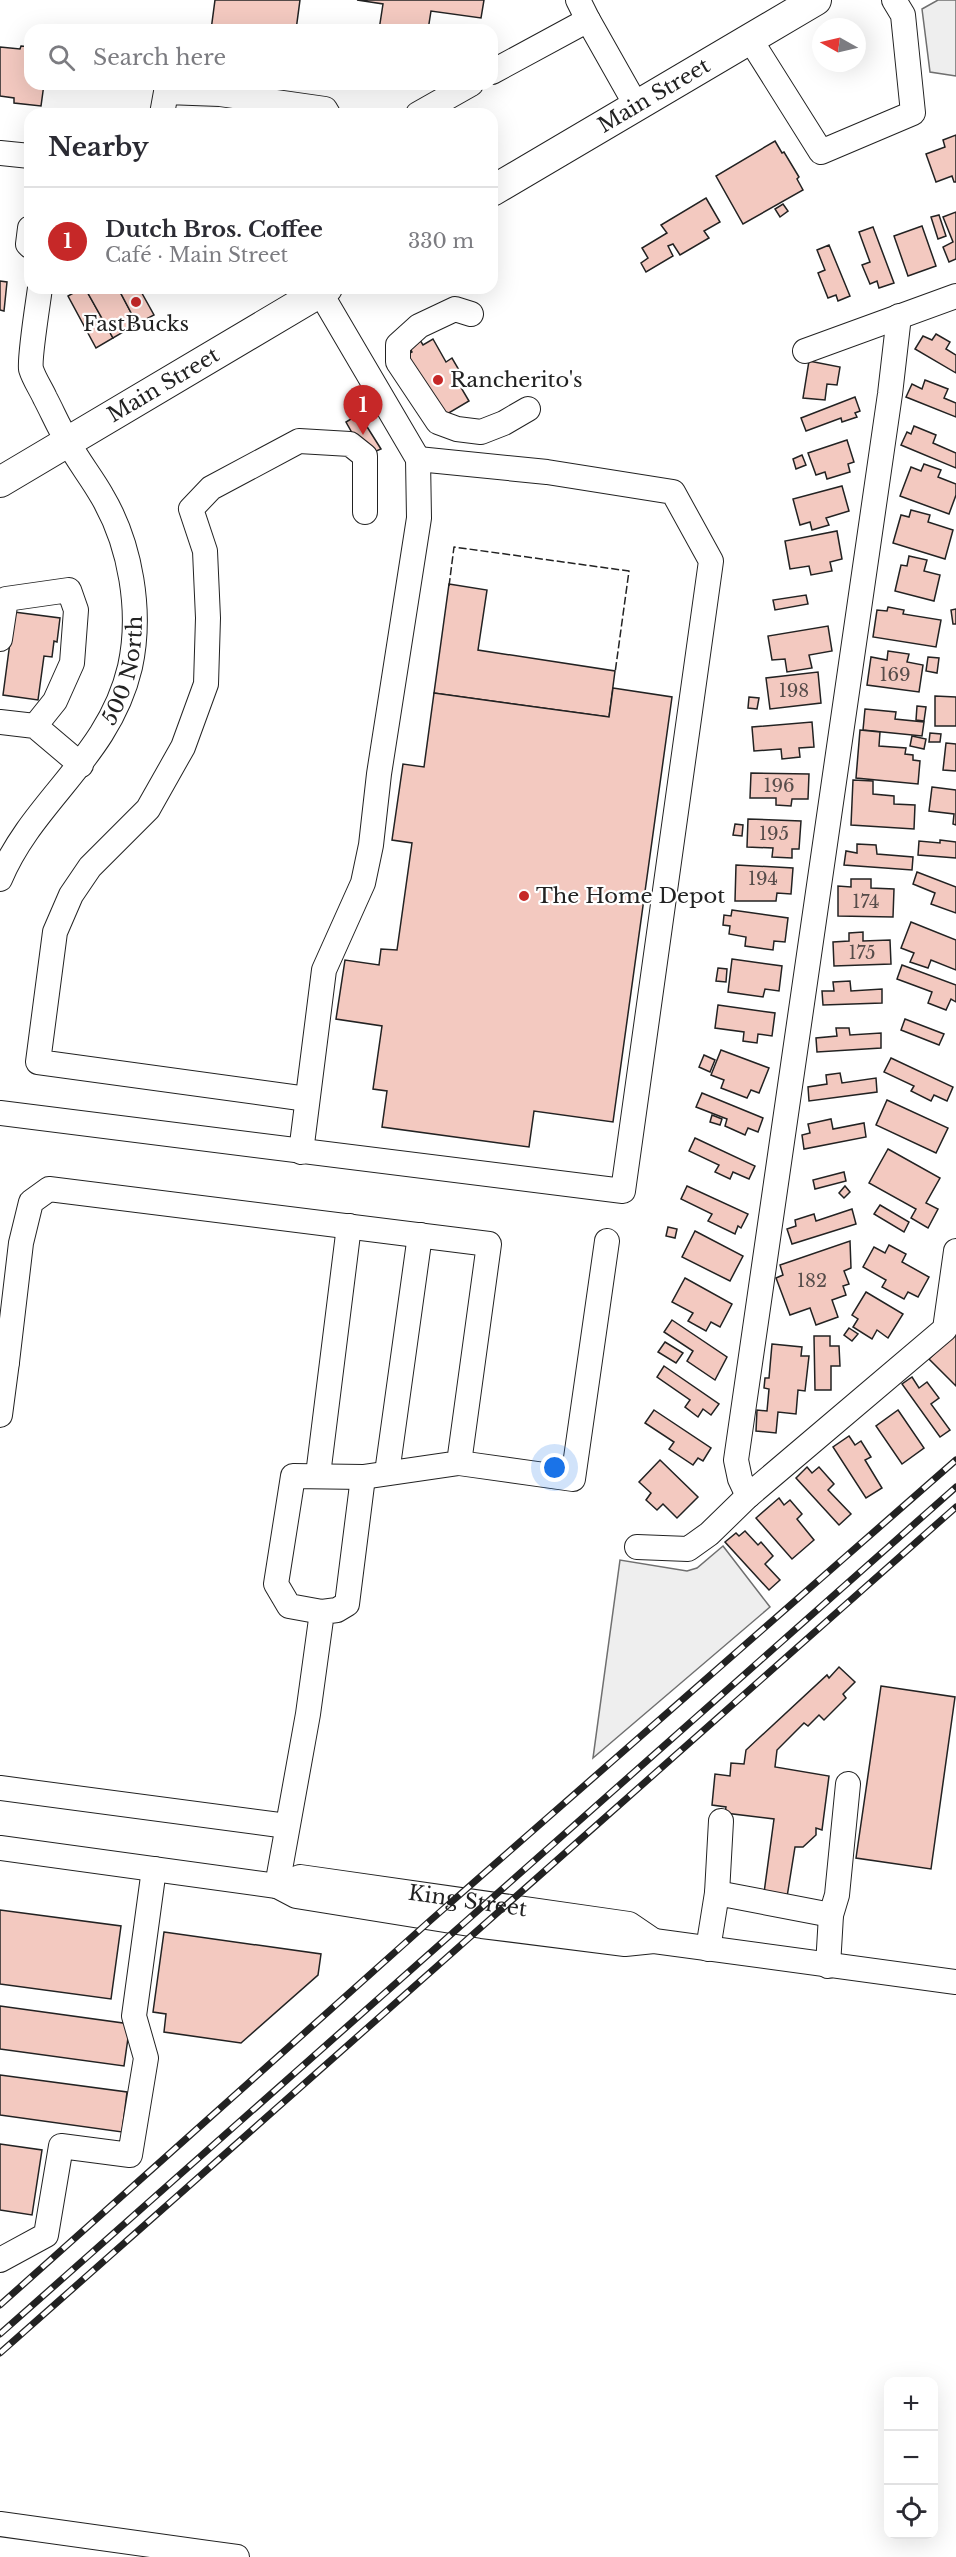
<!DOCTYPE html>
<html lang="en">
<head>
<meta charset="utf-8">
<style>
	:root { --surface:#fff; --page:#f2f2f3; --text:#2b2b33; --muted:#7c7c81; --line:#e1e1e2; --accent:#c62828 }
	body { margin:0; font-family:"Libre Baskerville",serif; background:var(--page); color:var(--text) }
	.controls { position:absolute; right:18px; bottom:18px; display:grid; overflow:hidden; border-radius:12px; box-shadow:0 6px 24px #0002 }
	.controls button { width:54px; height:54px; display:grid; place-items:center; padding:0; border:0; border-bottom:2px solid var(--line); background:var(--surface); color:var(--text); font:30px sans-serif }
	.compass { position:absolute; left:812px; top:18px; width:54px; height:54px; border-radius:50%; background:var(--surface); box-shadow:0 6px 24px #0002; rotate:278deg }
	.you { position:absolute; left:555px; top:1468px; width:21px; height:21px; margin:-15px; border:4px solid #fff; border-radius:50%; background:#1a73e8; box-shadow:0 0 0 9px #1a73e833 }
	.badge { display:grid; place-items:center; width:39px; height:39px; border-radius:50%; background:var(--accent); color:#fff; font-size:20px; font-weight:700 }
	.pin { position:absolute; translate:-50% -50px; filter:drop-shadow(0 2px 3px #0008) }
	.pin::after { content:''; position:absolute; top:32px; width:21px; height:18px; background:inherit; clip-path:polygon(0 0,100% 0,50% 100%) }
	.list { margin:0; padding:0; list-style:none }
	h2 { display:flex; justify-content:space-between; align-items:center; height:78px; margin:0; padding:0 24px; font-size:26px }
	h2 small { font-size:20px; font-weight:400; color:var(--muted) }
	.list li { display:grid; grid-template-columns:39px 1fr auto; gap:18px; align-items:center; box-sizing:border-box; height:108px; padding:0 24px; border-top:2px solid var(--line) }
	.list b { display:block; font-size:22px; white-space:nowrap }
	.list p { margin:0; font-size:20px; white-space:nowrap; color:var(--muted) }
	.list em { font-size:20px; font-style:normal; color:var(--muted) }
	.icon { flex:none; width:33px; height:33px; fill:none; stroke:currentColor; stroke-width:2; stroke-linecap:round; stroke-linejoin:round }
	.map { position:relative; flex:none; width:956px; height:2557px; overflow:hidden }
	.search { position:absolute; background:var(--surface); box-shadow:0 6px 24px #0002; left:24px; top:24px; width:474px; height:66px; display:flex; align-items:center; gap:15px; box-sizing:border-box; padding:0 21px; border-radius:18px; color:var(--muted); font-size:22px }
	.panel { position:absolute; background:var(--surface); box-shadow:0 6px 24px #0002; left:24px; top:108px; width:474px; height:186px; border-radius:18px }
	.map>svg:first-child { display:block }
</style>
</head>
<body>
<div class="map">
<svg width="956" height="2557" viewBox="0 0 956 2557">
	<rect width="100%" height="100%" fill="#fff"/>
	<g fill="#eee" stroke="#6f6f6f" stroke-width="1.5">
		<path d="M938,0H956V76L930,72L922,9Z"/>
		<path d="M723,1546L770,1607L593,1758L620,1560L687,1571L697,1568Z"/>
	</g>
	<g fill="#f3c9c0" stroke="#222" stroke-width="1.5">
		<path d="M215,0H300L296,30H211Z"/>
		<path d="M357,0H484L481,18L431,11L428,30H379L383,4Z"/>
		<path d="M21,46L30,47V84H44L41,106L14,103V98L0,96V47L20,49Z"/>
		<path d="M956,135V182H954L952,176L936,182L926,154L945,147L943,140Z"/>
		<path d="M775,141L782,153L784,152L799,177L797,179L803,190L743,224L716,176Z"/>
		<path d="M706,198L720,222L704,231L709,238L680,255L673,244L668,246L673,256L646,272L641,263L648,258L642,248L667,233L661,225Z"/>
		<path d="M783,204L788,211L780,217L775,209Z"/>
		<path d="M956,212V259L949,262L943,247L953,242L943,217Z"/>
		<path d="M939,215L946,236L938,239L931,217Z"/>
		<path d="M922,226L936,266L908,276L894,236Z"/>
		<path d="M873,227L894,283L879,288L877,281L870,284L862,265L870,262L859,232Z"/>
		<path d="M829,245L850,296L838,301L836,295L828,298L818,273L825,270L817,250Z"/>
		<path d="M0,281L7,282L4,311L0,310Z"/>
		<path d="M82,288H85L113,338L96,348L68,296Z"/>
		<path d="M85,288H118L137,324L113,338Z"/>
		<path d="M118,288H139L154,315L137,324Z"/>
		<path d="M936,334L950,342L946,349L956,355V373L915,349L923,336L932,340Z"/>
		<path d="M433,339L446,362L452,358L459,370L453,374L469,401L442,417L405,356L412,352L409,346L420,340L423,345Z"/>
		<path d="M809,361L840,367L837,385L827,384L825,400L803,398Z"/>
		<path d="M925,380L948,389L944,398L956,403V417L906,397L912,384L922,389Z"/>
		<path d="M855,397L860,411L855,413L857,417L842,422L841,418L806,431L801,418Z"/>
		<path d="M359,414L381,449L365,456L346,422Z"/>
		<path d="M914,426L936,435L933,443L956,453V468L901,445L907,432L911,434Z"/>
		<path d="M847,440L854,462L848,464L850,472L827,479L825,472L816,475L808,453Z"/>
		<path d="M802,455L806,465L796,469L793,459Z"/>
		<path d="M924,464L941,470L938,477L956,484V495L949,514L900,496L911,467L921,471Z"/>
		<path d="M842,486L849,511L826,518L829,525L812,530L810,522L800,525L793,499Z"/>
		<path d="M911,510L930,515L928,522L953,530L945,559L893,543L901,515L909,517Z"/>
		<path d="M837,531L842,559L830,562L832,571L811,575L809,566L790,569L785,541Z"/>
		<path d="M909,556L927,560L924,571L940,575L934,601L895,591L901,565L907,566Z"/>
		<path d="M449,584L487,590L478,650L615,671L609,717L434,693Z"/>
		<path d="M806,595L808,604L775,610L773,600Z"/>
		<path d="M888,607L904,610L903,614L941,620L936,647L873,637L877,610L887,611Z"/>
		<path d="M956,609V624H953L951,610Z"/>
		<path d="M14,612L60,618L57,642L54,641L52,657L44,656L38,700L3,695Z"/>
		<path d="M828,626L832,651L809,655L812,668L787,672L785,659L772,660L768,636Z"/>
		<path d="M888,651L909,654L907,662L923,665L919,692L867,685L871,657L887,660Z"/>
		<path d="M928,657L939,658L937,673L926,671Z"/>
		<path d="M818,672L821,703L770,709L766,678Z"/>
		<path d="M613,688L672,697L613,1122L534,1111L529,1147L382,1127L387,1091L373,1089L382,1026L336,1019L345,960L379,965L381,949L397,950L412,843L392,840L403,764L424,767L434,693L609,717Z"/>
		<path d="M935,696L956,697V726H935Z"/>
		<path d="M749,697L759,698L757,709L748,708Z"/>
		<path d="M917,706L926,707L924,721L916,720Z"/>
		<path d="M865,709L896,712L895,719L924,722L922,736L863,730Z"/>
		<path d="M812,722L814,747L799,748L800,757L782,759L781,749L754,751L752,727Z"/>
		<path d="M860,730L880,732L879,746L906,748L905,754L913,755V760L920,761L918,784L856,778Z"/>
		<path d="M930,733L941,734L940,742H929Z"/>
		<path d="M912,736L926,739L924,749L910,746Z"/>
		<path d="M946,743L956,744V771L943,770Z"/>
		<path d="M751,773L809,774L808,799H792L791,806L776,805V798H750Z"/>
		<path d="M853,780L873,781V794L894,796V804L915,805L914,829L851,825Z"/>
		<path d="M932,787L956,790V825L953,824L954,814L929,811Z"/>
		<path d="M748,819L801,821L799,849H792V858L772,857L773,848L747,847Z"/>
		<path d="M735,824L743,825L742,836L733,835Z"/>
		<path d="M940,840L956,842V858L918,855L919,841L940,843Z"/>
		<path d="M857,844L876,845L877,854L913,857L912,870L844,865L846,851L857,853Z"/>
		<path d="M736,865L793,868L791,894L777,893L776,901H735Z"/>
		<path d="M917,872L956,887V913L931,904L935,893L913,884Z"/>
		<path d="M851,879H871V888L894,889L893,917L838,916V886L851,887Z"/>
		<path d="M732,910L788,918L785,942L774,941L773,950L745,946L746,937L729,934L730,926L723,925L724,915L731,916Z"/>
		<path d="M911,922L956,940V970L931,960L928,968L910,962L914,953L901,948Z"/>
		<path d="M863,932V941L890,940L891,964L834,966L833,942L849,941V933Z"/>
		<path d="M732,959L782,966L779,991L765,989L763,997L728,992Z"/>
		<path d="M902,965L956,985V1002L951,999L946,1010L928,1003L932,992L897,979Z"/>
		<path d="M718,968L727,969L726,982L716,981Z"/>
		<path d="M850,981L851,991L882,989V1003L823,1005L822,991H834L833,982Z"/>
		<path d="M718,1005L775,1013L772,1036L758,1034L757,1043L743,1041L744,1032L715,1028Z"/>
		<path d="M905,1019L944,1034L939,1045L901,1030Z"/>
		<path d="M836,1028H849L850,1035L881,1033V1048L817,1052L816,1038L837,1036Z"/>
		<path d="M721,1050L769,1068L759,1093L751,1090L747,1098L721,1088L724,1080L711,1075Z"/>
		<path d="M704,1055L715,1060L710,1072L699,1067Z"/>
		<path d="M891,1058L953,1087L947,1101L934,1095L931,1101L911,1091L914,1086L884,1072Z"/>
		<path d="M840,1073L842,1083L876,1078L877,1092L809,1101L808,1087L827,1084L826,1075Z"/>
		<path d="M702,1093L763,1118L758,1132L748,1128L745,1135L725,1126L727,1119L696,1107Z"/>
		<path d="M887,1100L948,1128L936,1153L876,1125Z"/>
		<path d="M712,1115L722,1119L720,1125L710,1122Z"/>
		<path d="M831,1119L833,1129L864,1123L866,1137L804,1149L802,1135L810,1133L808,1124Z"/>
		<path d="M695,1138L755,1166L749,1179L733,1172L730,1179L715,1172L719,1165L689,1151Z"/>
		<path d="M888,1149L940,1178L926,1203L938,1209L928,1228L911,1218L916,1209L869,1183Z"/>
		<path d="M844,1172L846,1181L815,1189L813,1180Z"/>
		<path d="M687,1186L748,1214L741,1228L738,1226L735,1234L708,1221L712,1214L681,1199Z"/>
		<path d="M845,1186L850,1192L844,1198L839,1193Z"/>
		<path d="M880,1205L909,1222L904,1232L874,1214Z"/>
		<path d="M852,1209L856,1224L792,1244L787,1229L796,1226L795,1220L814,1214L816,1221Z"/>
		<path d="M668,1227L677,1229L675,1238L666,1236Z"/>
		<path d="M695,1231L743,1256L730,1281L682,1257Z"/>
		<path d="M850,1241L851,1268L844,1271L849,1284L843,1286L846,1295L832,1300L838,1317L816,1325L810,1308L790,1315L776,1278L783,1275L780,1265Z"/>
		<path d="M889,1245L906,1254L902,1262L929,1277L918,1297L908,1292L904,1299L882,1287L886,1280L863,1267L874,1247L885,1253Z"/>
		<path d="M685,1278L732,1304L720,1327L711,1322L706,1331L688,1321L693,1313L672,1302Z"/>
		<path d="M866,1292L903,1314L888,1338L877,1330L872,1339L853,1327L858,1319L852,1315Z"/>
		<path d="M672,1320L727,1357L715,1380L687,1361L693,1351L664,1332Z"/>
		<path d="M849,1328L858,1334L852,1341L844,1335Z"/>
		<path d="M956,1333V1386L929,1359Z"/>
		<path d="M814,1336H830V1346H839L840,1366H831V1390H815Z"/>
		<path d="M665,1342L683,1353L676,1363L658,1352Z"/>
		<path d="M772,1344L802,1347L801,1356H809L805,1391L798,1390L796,1414L778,1412L776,1433L756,1431L757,1410L767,1411L769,1389L764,1388L765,1378H769Z"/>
		<path d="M664,1366L719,1404L711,1415L703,1409L698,1417L685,1407L690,1400L657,1377Z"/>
		<path d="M912,1377L919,1388L927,1382L939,1398L931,1404L950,1430L940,1437L902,1384Z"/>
		<path d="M654,1410L711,1448L703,1461L698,1458L693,1465L669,1449L674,1442L645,1423Z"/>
		<path d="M898,1410L924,1448L902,1464L876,1426Z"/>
		<path d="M849,1436L855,1445L861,1441L871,1457L865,1460L882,1488L866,1498L833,1447Z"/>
		<path d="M660,1460L698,1497L677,1518L663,1504L657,1510L646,1500L651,1493L639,1482Z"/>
		<path d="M807,1467L812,1473L819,1467L834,1484L828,1490L851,1514L839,1525L796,1478Z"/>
		<path d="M779,1498L784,1505L790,1500L802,1514L797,1519L814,1540L792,1559L756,1518Z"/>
		<path d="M745,1531L758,1545L761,1542L773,1556L765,1564L780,1580L769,1590L725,1542L736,1533L739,1536Z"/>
		<path d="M839,1667L855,1682L843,1694L846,1698L824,1720L819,1715L808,1726L804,1723L777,1750L775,1767L829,1776L822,1830L816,1828V1835L803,1847H795L787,1897L764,1893L774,1819L725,1813L726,1807L712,1805L715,1774L730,1776L731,1763L744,1764L746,1750L827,1675L829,1678Z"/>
		<path d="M881,1686L955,1697L931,1869L856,1858Z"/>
		<path d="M0,1910L121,1926L111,1999L0,1984Z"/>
		<path d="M164,1932L321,1954L318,1975L241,2043L164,2032L166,2014L153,2012Z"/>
		<path d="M0,2006L130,2024L124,2066L0,2049Z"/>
		<path d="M0,2075L127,2092L122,2132L0,2115Z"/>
		<path d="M0,2144L42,2150L32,2215L0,2210Z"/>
	</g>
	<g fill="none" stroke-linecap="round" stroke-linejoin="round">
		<defs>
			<g id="minor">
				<path d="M578,0L588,20"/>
				<path d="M750,39L821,152L913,113L903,15L894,0"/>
				<path d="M492,72L588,20L636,105"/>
				<path d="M162,114L166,92L220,94L325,109L328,114"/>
				<path d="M418,114L471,84"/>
				<path d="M0,153L30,156"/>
				<path d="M30,228L28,244L30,246"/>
				<path d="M471,314L455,309L419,326L398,345V362L438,422L457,429L481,432L504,423L528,409"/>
				<path d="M805,351L956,296"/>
				<path d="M0,639L6,599L69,590L76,610L72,663L55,701L35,726"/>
				<path d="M0,722L35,726L81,765"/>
				<path id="s1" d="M0,879C33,800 109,757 130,667C142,612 131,545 102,496C92,478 78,461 68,442C59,428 53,413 45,398C41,389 34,379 31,369C29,359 38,303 40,288"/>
				<path d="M307,1099L38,1062L55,932L71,895L90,867L148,809L183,747L206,684L208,618L205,551L191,509L211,488L299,441L350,444L365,456V512"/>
				<path d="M0,1113L623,1191L711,561L673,492L547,472L418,459"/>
				<path d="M301,1152L324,970L363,883L371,845L379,774L419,518L418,459L320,292"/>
				<path d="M0,1361L7,1362L0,1415"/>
				<path d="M7,1362L21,1243L31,1202L49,1189L489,1244L459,1463L363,1477L293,1476L276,1584L289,1606L322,1612"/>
				<path d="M459,1463L573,1479L607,1241"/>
				<path d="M387,1473L420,1235"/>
				<path d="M318,1475L349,1226"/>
				<path d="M748,1496L740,1479L736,1460L890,394L899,316"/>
				<path d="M637,1547L688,1549L709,1534L748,1496L945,1329L956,1251"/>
				<path d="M0,1788L287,1826"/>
				<path d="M0,1848L277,1886L296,1896L482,1926L625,1944L654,1941L956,1982"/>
				<path d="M277,1886L308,1714L322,1612L337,1610L347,1604L363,1477"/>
				<path id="s2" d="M277,1886L300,1877L629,1924L654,1941"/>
				<path d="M717,1893L721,1821"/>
				<path d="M708,1949L717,1893L831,1915"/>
				<path d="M828,1966L831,1915L837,1895L848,1784"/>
				<path d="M0,2260L46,2235L61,2146L130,2155L146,2058L134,2016L154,1869"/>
				<path d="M0,2524L237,2557"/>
			</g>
			<g id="major">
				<path id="s3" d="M492,191L816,0"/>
				<path id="s4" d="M0,482L327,288"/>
			</g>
		</defs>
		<use href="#minor" stroke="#222" stroke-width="26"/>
		<use href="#major" stroke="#222" stroke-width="32"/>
		<use href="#minor" stroke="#fff" stroke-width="24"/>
		<use href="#major" stroke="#fff" stroke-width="30"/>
		<defs>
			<g id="rail">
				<path d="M0,2305L432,1919L956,1460"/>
				<path d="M0,2334L956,1487"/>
				<path d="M0,2353L956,1507"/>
			</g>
		</defs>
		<use href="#rail" stroke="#222" stroke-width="7"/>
		<use href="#rail" stroke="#fff" stroke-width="4.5" stroke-dasharray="14" stroke-linecap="butt"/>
		<path stroke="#222" stroke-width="1.5" stroke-dasharray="8 3" stroke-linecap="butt" d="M449,586L454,547L629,571L615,673"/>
	</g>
	<g fill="#c62828" stroke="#fff" stroke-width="2">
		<circle cx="136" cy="302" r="6"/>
		<circle cx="438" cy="380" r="6"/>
		<circle cx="524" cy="896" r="6"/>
	</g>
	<g text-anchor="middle" stroke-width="4.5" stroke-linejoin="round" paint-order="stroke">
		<g font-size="18" fill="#564c4a">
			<text x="895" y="681">169</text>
			<text x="794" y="697">198</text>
			<text x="779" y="792">196</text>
			<text x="774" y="840">195</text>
			<text x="763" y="885">194</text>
			<text x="866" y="908">174</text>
			<text x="862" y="959">175</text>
			<text x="812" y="1287">182</text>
		</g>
		<g font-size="21" fill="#222" stroke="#fff">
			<text dy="7" stroke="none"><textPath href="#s3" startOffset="188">Main Street</textPath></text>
			<text dy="7" stroke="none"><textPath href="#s4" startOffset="190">Main Street</textPath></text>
			<text dy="7" stroke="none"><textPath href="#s1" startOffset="246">500 North</textPath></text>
			<text dy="7" stroke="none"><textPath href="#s2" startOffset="194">King Street</textPath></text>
		</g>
		<g font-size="21" fill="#222" stroke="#fff" text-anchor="start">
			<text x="136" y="331" text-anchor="middle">FastBucks</text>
			<text x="450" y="387">Rancherito's</text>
			<text x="536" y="903">The Home Depot</text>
		</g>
	</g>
</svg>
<div class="controls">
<button>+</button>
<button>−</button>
<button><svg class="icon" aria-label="locate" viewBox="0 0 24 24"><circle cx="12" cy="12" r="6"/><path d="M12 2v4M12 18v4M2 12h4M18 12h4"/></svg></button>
</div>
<svg class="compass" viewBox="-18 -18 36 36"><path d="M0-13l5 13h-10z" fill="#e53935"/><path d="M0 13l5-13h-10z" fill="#7c7c81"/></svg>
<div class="you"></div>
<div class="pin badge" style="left:363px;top:435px">1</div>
<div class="search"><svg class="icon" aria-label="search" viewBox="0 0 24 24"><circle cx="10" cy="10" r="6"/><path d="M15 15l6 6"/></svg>Search here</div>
<section class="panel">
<h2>Nearby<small></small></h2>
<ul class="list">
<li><span class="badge">1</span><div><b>Dutch Bros. Coffee</b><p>Café · Main Street</p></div><em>330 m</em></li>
</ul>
</section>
</div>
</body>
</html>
